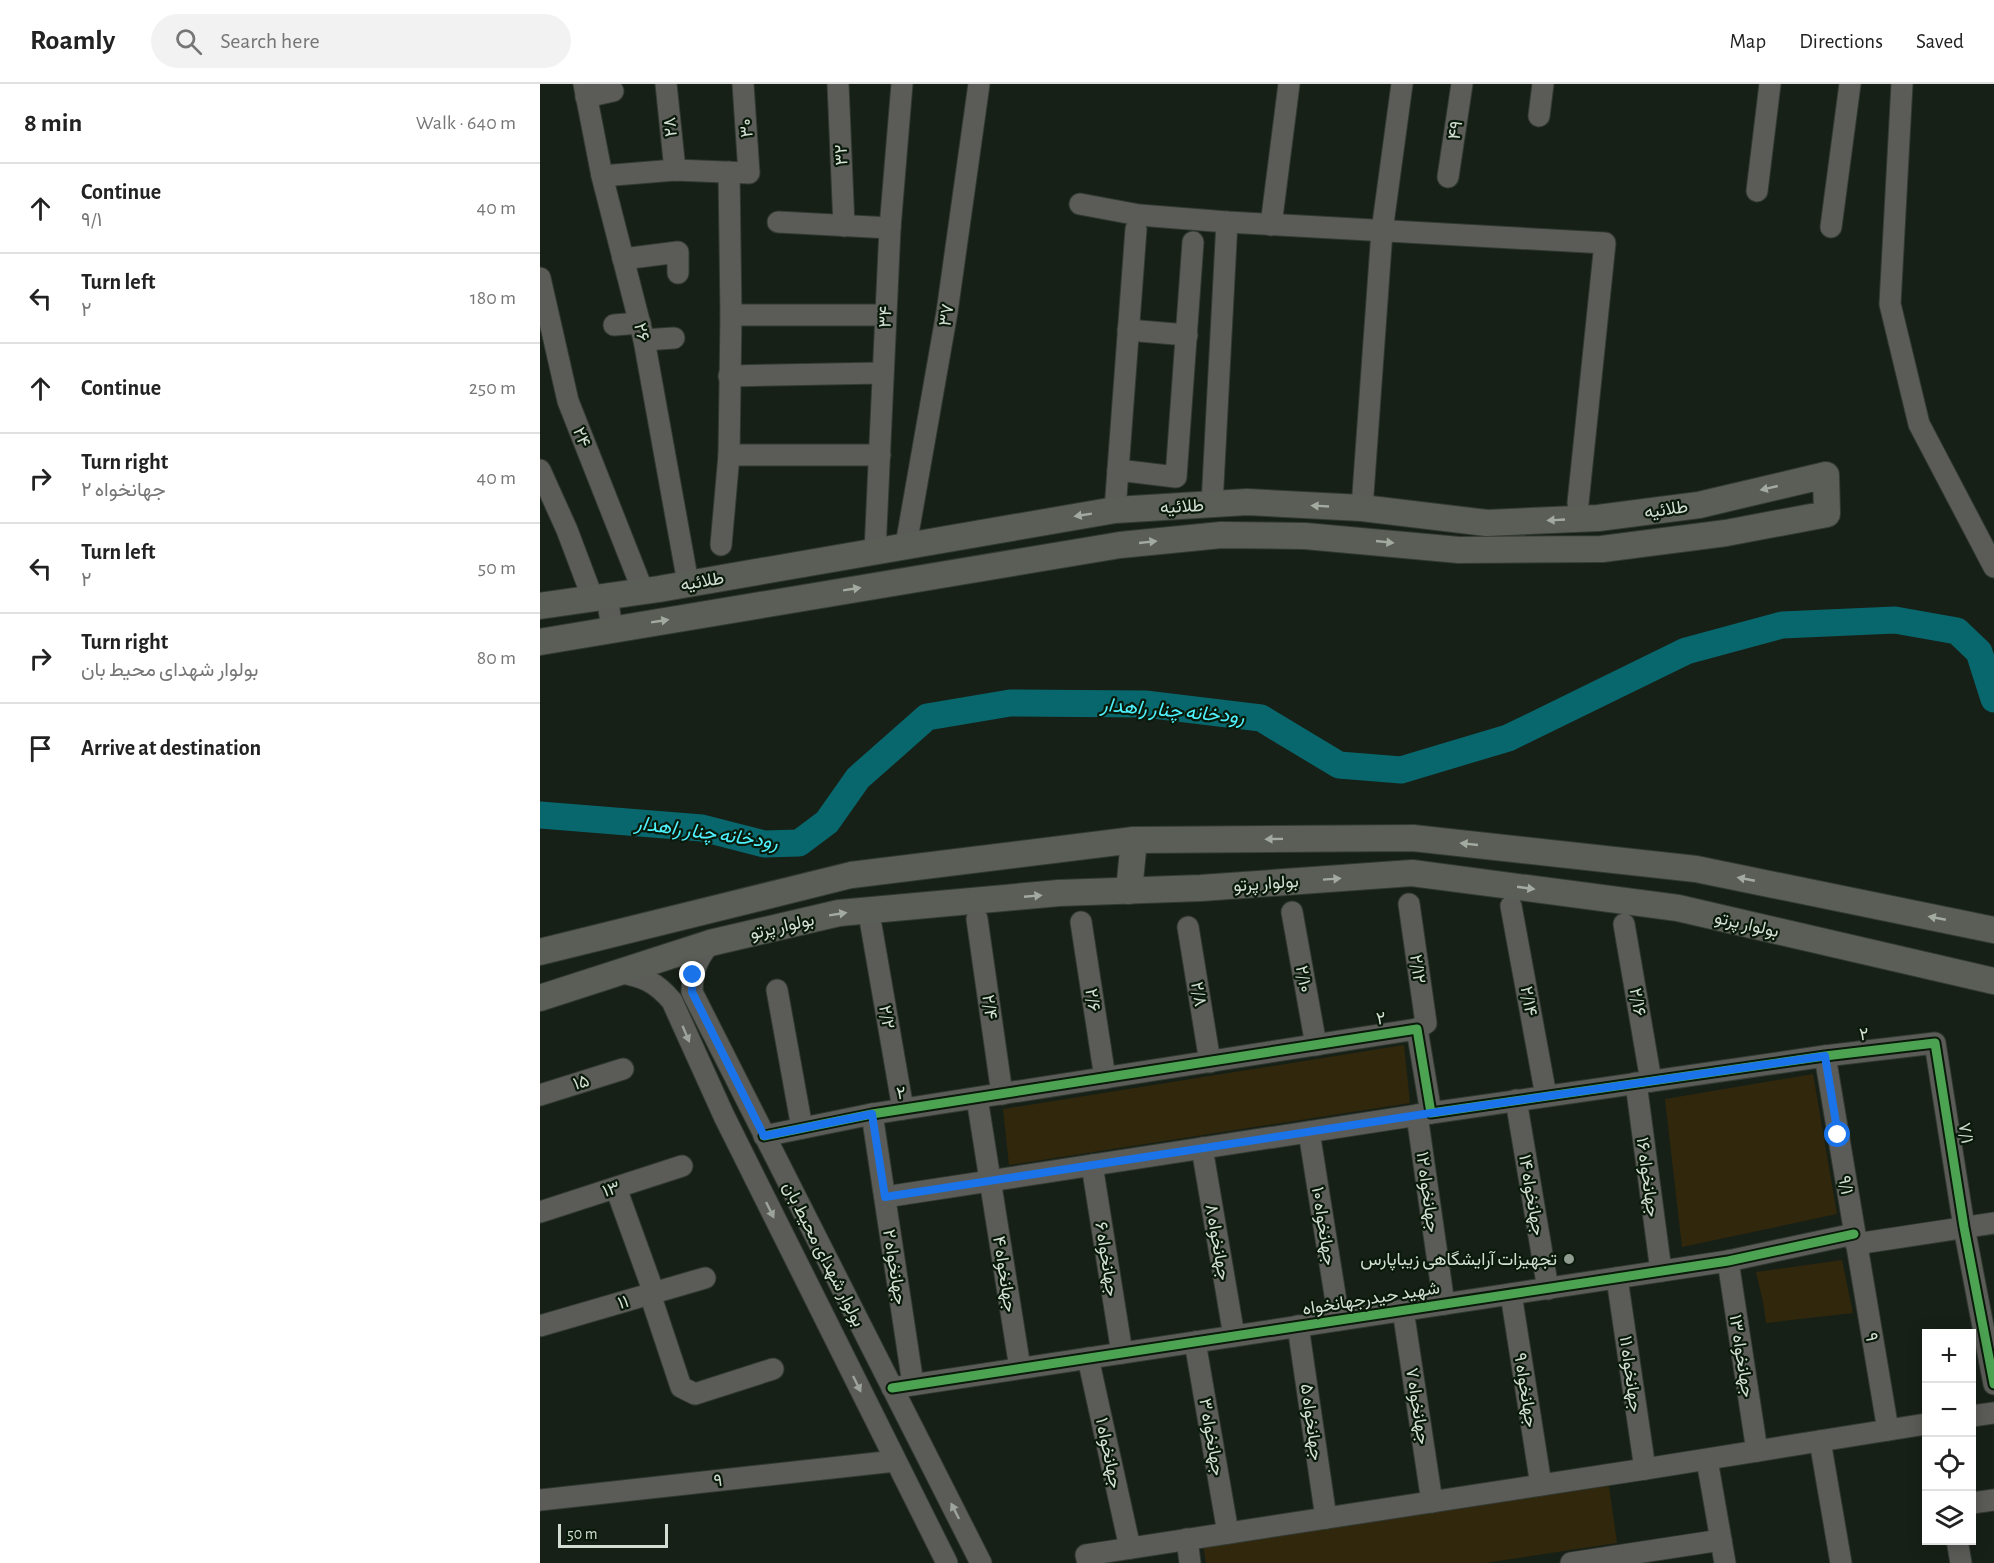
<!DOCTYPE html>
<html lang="en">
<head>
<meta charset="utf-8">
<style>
	:root { --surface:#fff; --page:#f2f2f2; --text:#222; --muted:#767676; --line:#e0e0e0 }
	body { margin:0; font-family:"Alegreya Sans",Vazirmatn,sans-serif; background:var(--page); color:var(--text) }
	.controls { position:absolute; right:18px; bottom:18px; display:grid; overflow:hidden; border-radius:0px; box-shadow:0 3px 15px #0003 }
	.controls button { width:54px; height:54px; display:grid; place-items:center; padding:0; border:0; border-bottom:2px solid var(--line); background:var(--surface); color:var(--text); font:30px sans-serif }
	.scale { position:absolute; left:18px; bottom:15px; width:110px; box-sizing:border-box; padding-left:6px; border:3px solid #d3ded2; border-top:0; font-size:16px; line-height:21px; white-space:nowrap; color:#d3ded2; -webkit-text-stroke:4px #0a1a0a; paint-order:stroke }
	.stop { position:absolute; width:18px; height:18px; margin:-14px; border:4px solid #1a73e8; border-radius:50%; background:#fff }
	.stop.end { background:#1a73e8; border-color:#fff; box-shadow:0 2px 6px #0008 }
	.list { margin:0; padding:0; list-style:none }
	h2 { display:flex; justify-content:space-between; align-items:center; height:78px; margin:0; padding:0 24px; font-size:26px }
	h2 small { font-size:20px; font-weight:400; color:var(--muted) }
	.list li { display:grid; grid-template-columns:39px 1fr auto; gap:18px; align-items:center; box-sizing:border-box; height:90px; padding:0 24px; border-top:2px solid var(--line) }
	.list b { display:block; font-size:22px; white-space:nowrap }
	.list p { margin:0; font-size:20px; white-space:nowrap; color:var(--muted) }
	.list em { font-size:20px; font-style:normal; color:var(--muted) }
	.icon { flex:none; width:33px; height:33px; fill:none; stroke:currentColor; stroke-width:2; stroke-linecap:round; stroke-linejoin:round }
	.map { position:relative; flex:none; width:1454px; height:1479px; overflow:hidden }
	header { display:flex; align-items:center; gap:36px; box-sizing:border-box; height:84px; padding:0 30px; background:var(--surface); border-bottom:2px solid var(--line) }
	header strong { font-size:28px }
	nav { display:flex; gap:33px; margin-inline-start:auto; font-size:21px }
	.search { width:420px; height:54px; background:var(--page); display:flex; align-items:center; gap:15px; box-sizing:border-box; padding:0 21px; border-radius:33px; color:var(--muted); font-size:22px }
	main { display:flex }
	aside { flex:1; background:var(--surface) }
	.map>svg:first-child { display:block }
</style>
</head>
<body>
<header>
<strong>Roamly</strong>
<div class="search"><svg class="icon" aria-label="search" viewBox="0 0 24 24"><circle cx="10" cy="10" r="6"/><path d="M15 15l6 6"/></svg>Search here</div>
<nav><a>Map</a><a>Directions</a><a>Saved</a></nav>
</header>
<main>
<aside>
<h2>8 min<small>Walk · 640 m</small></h2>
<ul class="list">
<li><svg class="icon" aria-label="ahead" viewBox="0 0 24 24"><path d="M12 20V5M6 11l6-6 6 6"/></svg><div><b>Continue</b><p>۹/۱</p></div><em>40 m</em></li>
<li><svg class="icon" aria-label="left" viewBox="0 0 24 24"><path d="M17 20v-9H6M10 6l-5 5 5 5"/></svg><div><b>Turn left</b><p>۲</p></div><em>180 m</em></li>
<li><svg class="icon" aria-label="ahead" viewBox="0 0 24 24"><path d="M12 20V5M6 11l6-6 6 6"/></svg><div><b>Continue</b></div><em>250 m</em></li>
<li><svg class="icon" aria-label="right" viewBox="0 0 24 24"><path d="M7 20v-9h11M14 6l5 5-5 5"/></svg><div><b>Turn right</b><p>جهانخواه ۲</p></div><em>40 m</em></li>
<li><svg class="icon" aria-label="left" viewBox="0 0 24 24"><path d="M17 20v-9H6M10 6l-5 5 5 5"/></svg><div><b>Turn left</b><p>۲</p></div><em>50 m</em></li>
<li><svg class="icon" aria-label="right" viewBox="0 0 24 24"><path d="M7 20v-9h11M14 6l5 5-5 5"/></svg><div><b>Turn right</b><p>بولوار شهدای محیط بان</p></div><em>80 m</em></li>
<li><svg class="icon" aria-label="arrive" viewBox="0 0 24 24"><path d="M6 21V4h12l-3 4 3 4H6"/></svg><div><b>Arrive at destination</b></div></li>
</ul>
</aside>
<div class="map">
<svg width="1454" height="1479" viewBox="0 0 1454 1479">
	<rect width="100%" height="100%" fill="#172017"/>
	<g fill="#31270c">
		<path d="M864,961L870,1019L469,1081L463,1025Z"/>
		<path d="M1273,990L1297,1130L1142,1163L1125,1015Z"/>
		<path d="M1302,1176L1313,1229L1226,1239L1223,1218L1216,1188Z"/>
		<path d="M1069,1402L1077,1459L945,1479H666L663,1461Z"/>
	</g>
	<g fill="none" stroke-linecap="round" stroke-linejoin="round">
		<path stroke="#08676d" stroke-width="27" d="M0,731L162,744L224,760L259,759L287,738L318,694L387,633L470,619L605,620L721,634L799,681L861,686L968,654L1146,567L1242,541L1355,536L1417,547L1439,568L1454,615"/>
		<defs>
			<g id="minor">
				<path d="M44,0L62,92L104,256L148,499"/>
				<path d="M126,0L135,86"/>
				<path d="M298,0L304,142"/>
				<path d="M1362,0L1350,220L1379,340L1454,483"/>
				<path d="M46,13L73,7"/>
				<path d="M999,32L1003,0"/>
				<path d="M62,92L135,86L209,89L203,0"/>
				<path d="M908,93L922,0"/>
				<path d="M1217,107L1230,0"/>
				<path d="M540,120L599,131L687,138L1065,159L1038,419"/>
				<path d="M238,138L350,144"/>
				<path d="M731,141L749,0"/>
				<path d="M1291,143L1310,0"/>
				<path d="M83,175L138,168V189"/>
				<path d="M0,194L28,317L103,507"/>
				<path d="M191,231H345"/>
				<path d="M74,241L100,239"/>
				<path d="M588,246L647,251"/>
				<path d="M104,256L134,254"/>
				<path d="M189,292L342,289"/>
				<path d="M189,371H340"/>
				<path d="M0,386L27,446L53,515"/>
				<path d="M578,386L636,393L653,158"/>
				<path d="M672,420L687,138"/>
				<path d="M822,424L842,147L862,0"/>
				<path d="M575,426L596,145"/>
				<path d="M181,461L189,371L191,231L189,88"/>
				<path d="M366,461L407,228L439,0"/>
				<path d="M335,467L350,144L362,0"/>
				<path d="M67,512L72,545"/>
				<path d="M869,820L886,939L877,945"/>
				<path d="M971,822L1006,1012"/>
				<path d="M752,828L776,961"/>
				<path d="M437,835L462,1010"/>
				<path d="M541,838L565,994"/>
				<path d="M1084,840L1111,997"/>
				<path d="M331,841L363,1025"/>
				<path d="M648,843L670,978"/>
				<path d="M170,859C156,877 153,885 152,908L441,1479"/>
				<path d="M78,888C103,893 115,897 132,917L184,1032L407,1479"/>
				<path d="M237,906L262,1044"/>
				<path d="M1285,972L1348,1346"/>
				<path d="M1096,999L1121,1187"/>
				<path d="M0,1011L83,985"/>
				<path d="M437,1014L480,1284"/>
				<path d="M976,1016L1008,1205"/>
				<path d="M332,1030L373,1300"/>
				<path d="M877,1031L904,1220"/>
				<path d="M769,1048L799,1236"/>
				<path d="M224,1052L332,1030L877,945L891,1029L1285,972L1395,959L1424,1143L1454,1300"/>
				<path d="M662,1064L694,1252"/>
				<path d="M552,1081L582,1269"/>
				<path d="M76,1104L114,1209"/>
				<path d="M345,1113L891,1029"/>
				<path d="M0,1128L142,1082"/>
				<path d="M1316,1160L1454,1139"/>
				<path d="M1188,1177L1217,1367"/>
				<path d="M1077,1194L1105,1385"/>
				<path d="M110,1210L141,1303L155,1310L233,1285"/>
				<path d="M971,1210L1001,1401"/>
				<path d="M863,1226L892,1418"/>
				<path d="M0,1242L165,1194"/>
				<path d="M758,1242L786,1434"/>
				<path d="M655,1258L688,1449"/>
				<path d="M548,1274L590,1464"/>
				<path d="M352,1304L1188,1177L1314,1150"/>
				<path d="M1432,1332L1454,1329"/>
				<path d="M1280,1357L1301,1479"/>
				<path d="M1167,1376L1185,1479"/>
				<path d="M0,1416L355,1377"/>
				<path d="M1432,1419L1454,1416"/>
				<path d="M647,1455L650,1479"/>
				<path d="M1417,1456L1421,1479"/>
				<path d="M548,1479L546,1471L1105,1385L1386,1340"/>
				<path d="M1031,1479L1181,1456"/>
			</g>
			<g id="major">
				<path d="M0,522L119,505L575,426L707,418L822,424L947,439L1058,434L1159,421L1286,391L1287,430L1186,449L1062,465L919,466L765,452L681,451L580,461L0,558"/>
				<path d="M589,807L594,756"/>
				<path d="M0,868L311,791L594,756L873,754L1156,785L1454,846"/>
				<path d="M0,914L170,859L299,829L519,809L661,804L872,789L1138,824L1454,897"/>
			</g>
		</defs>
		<use href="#minor" stroke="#323a32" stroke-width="23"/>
		<use href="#major" stroke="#323a32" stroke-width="28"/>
		<use href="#minor" stroke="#5b5c58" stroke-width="21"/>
		<use href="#major" stroke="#5a5e57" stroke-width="26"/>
		<defs>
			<g id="cycleway">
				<path d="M224,1052L332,1030L877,945L891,1029L1285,972L1395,959L1424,1143L1454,1300"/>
				<path d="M352,1304L1188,1177L1314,1150"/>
			</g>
		</defs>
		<use href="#cycleway" stroke="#0a1a0a" stroke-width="13"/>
		<use href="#cycleway" stroke="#4ca352" stroke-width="9"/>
	</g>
	<defs><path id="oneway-solid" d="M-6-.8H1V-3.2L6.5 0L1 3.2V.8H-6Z" transform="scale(1.5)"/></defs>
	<g fill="#a3aba1">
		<use href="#oneway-solid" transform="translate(1229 404) rotate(167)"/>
		<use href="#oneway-solid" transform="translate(780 422) rotate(-177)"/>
		<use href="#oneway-solid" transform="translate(543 431) rotate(171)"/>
		<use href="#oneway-solid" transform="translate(1016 436) rotate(177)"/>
		<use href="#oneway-solid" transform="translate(608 458) rotate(-6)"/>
		<use href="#oneway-solid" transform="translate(845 458) rotate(6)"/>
		<use href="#oneway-solid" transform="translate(312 505) rotate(-9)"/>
		<use href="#oneway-solid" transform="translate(120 537) rotate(-9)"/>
		<use href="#oneway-solid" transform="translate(734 755) rotate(179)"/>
		<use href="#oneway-solid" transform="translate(929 760) rotate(-174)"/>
		<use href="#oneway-solid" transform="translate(792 795) rotate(-4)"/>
		<use href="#oneway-solid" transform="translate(1206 795) rotate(-169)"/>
		<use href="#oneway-solid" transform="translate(986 804) rotate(8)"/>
		<use href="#oneway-solid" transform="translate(493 812) rotate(-5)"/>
		<use href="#oneway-solid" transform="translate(298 830) rotate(-9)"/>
		<use href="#oneway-solid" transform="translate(1397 834) rotate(-169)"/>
	</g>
	<g fill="#9da49b">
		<use href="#oneway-solid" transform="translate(146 950) rotate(67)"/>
		<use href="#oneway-solid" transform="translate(230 1126) rotate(64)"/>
		<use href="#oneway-solid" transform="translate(317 1300) rotate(64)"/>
		<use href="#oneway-solid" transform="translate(415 1427) rotate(-117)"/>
	</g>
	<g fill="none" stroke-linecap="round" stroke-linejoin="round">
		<path stroke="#1a73e8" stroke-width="8" d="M153,891L152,908L224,1052L332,1030L345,1113L891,1029L1285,972L1298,1051"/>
	</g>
	<circle fill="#919c91" stroke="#0a1a0a" stroke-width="2" cx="1029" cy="1175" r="6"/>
	<g text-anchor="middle" stroke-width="4.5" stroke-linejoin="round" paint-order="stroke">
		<g font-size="18" fill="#d3ded2" stroke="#0a1a0a">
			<text transform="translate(130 43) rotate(-96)" y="6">۲۸</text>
			<text transform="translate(206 44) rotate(-94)" y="6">۳۰</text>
			<text transform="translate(915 46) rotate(-81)" y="6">۴۹</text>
			<text transform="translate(301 71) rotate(-93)" y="6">۳۲</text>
			<text transform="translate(406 231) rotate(-81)" y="6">۳۷</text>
			<text transform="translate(345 233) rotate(-87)" y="6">۳۴</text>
			<text transform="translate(102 248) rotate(77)" y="6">۲۶</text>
			<text transform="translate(42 353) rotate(69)" y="6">۲۴</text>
			<text transform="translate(642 422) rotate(-3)" y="6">طلائیه</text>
			<text transform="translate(1126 425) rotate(-8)" y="6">طلائیه</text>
			<text transform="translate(162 497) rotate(-10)" y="6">طلائیه</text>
			<text transform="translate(726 799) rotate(-4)" y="6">بولوار پرتو</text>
			<text transform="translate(1207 840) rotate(13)" y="6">بولوار پرتو</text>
			<text transform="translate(242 842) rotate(-13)" y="6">بولوار پرتو</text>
			<text transform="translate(878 885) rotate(82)" y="6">۲/۱۲</text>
			<text transform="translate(764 895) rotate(80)" y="6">۲/۱۰</text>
			<text transform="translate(659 910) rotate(80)" y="6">۲/۸</text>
			<text transform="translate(553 916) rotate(81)" y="6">۲/۶</text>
			<text transform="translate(989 917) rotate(80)" y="6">۲/۱۴</text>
			<text transform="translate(1098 918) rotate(80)" y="6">۲/۱۶</text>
			<text transform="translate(450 923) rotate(82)" y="6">۲/۴</text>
			<text transform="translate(347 933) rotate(80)" y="6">۲/۲</text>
			<text transform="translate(841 934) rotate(-9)" y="6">۲</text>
			<text transform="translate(1324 950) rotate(-7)" y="6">۲</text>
			<text transform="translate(41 998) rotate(-17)" y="6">۱۵</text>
			<text transform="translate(361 1009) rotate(-8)" y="6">۲</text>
			<text transform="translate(1426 1049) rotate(81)" y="6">۷/۱</text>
			<text transform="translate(1108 1093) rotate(82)" y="6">جهانخواه ۱۶</text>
			<text transform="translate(1306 1101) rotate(81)" y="6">۹/۱</text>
			<text transform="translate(71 1105) rotate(-18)" y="6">۱۳</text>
			<text transform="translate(888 1108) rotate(82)" y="6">جهانخواه ۱۲</text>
			<text transform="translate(992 1111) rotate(80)" y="6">جهانخواه ۱۴</text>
			<text transform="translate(784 1142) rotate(81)" y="6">جهانخواه ۱۰</text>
			<text transform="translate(678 1158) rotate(80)" y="6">جهانخواه ۸</text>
			<text transform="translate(284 1170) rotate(63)" y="6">بولوار شهدای محیط بان</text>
			<text transform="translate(567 1175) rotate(81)" y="6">جهانخواه ۶</text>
			<text transform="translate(355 1183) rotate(81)" y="6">جهانخواه ۲</text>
			<text transform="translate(465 1190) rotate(81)" y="6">جهانخواه ۴</text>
			<text transform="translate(831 1214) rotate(-9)" y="6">شهید حیدرجهانخواه</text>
			<text transform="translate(83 1218) rotate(-16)" y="6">۱۱</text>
			<text transform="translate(1332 1253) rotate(80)" y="6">۹</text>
			<text transform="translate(1202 1272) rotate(81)" y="6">جهانخواه ۱۳</text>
			<text transform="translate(1091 1290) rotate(82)" y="6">جهانخواه ۱۱</text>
			<text transform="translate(986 1306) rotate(81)" y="6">جهانخواه ۹</text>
			<text transform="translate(878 1322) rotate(81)" y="6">جهانخواه ۷</text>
			<text transform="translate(772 1338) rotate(82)" y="6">جهانخواه ۵</text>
			<text transform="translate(672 1353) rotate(80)" y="6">جهانخواه ۳</text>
			<text transform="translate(569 1369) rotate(78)" y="6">جهانخواه ۱</text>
			<text transform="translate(178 1396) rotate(-6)" y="6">۹</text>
		</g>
		<g font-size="18" fill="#d3ded2" stroke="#0a1a0a" text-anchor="end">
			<text x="1017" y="1181">تجهیزات آرایشگاهی زیباپارس</text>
		</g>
		<g font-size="20" font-style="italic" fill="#4ef2fe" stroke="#0a1a0a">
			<text transform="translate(633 626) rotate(5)" y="7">رودخانه چنار راهدار</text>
			<text transform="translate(167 748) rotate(8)" y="7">رودخانه چنار راهدار</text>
		</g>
	</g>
</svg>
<div class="controls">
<button>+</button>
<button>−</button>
<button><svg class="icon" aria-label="locate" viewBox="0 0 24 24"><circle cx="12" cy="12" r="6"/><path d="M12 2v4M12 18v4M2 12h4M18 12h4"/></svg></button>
<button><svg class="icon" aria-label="layers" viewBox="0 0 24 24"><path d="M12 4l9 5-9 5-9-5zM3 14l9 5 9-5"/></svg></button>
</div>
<div class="scale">50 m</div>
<div class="stop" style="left:1298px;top:1051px"></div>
<div class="stop end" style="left:153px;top:891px"></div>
</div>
</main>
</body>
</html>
